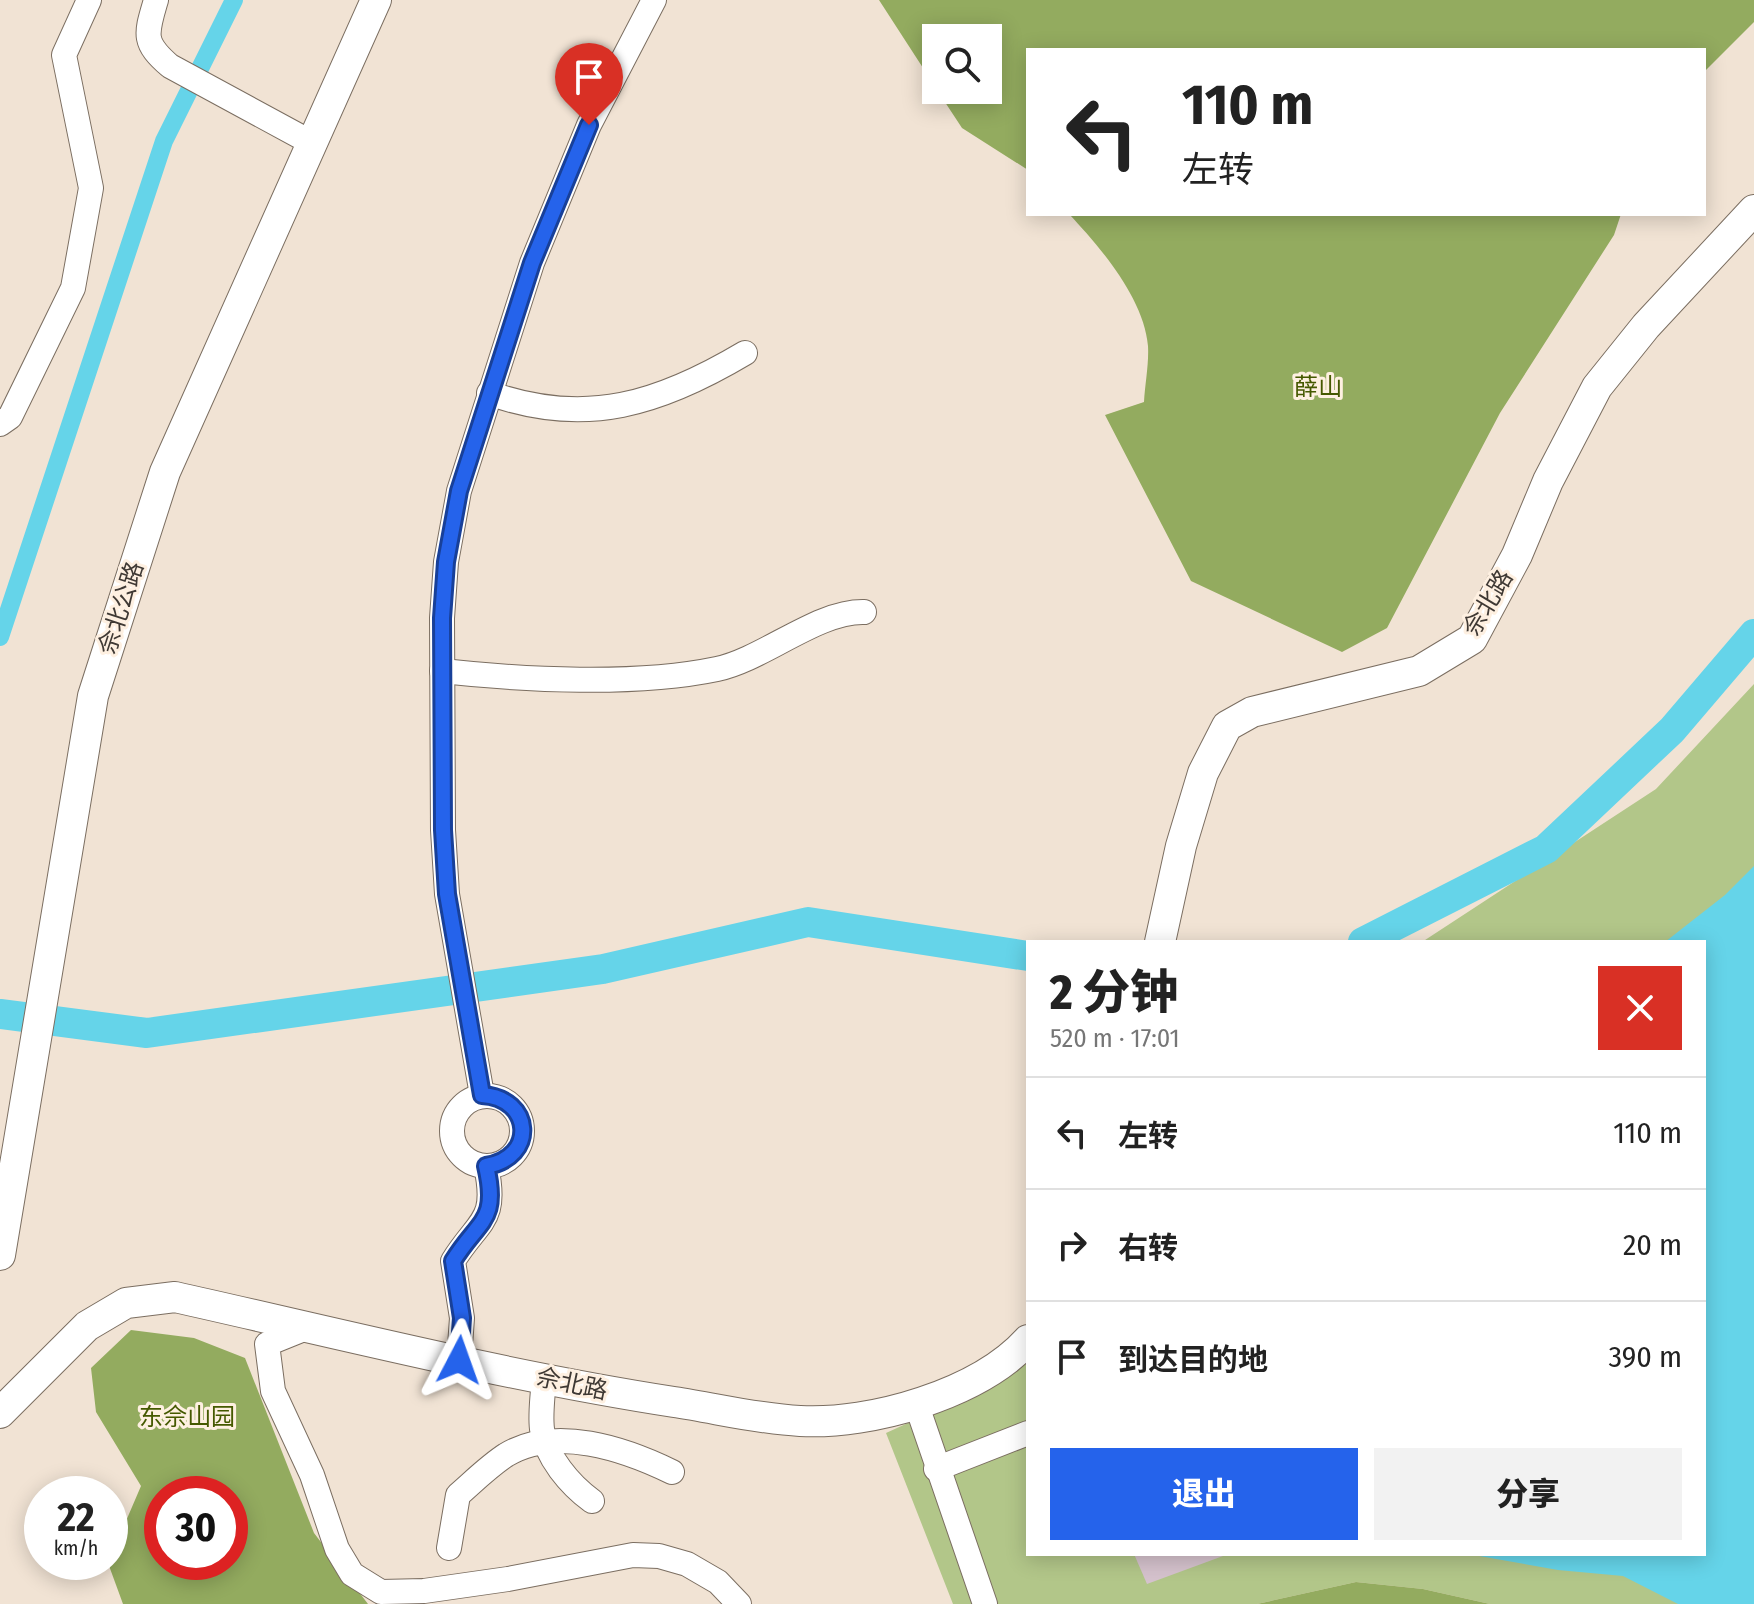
<!DOCTYPE html>
<html lang="zh">
<meta charset="utf-8">
<style>
body{margin:0;font-family:"Fira Sans Condensed","Noto Sans SC",sans-serif;background:#f2f2f2;color:#222;height:100vh;display:flex;flex-direction:column;font-size:30px;white-space:nowrap}
*{box-sizing:border-box;margin:0}
p{font-size:26px;color:#767676}
.icon{flex:none;width:44px;height:44px;fill:none;stroke:currentColor;stroke-width:2;stroke-linecap:round;stroke-linejoin:round}
.map{position:relative;flex:1;overflow:hidden}
.side{position:absolute;left:1026px;top:940px;width:680px;height:616px;display:flex;flex-direction:column;background:#fff;border-radius:0px;box-shadow:0 4px 20px #0003}
.side>*{flex:none}
.guide{position:absolute;left:1026px;top:48px;width:680px;height:168px;border-radius:0px;box-shadow:0 4px 20px #0003;background:#fff;color:#222;overflow:hidden}
.tools{position:absolute;left:922px;top:24px;display:grid;gap:16px}
.tools a{display:grid;place-items:center;width:80px;height:80px;border-radius:0px;background:#fff;box-shadow:0 4px 20px #0003;font-size:40px}
.speed{position:absolute;left:24px;top:1476px;display:flex;gap:16px;font-size:40px;font-weight:700;text-align:center}
.speed>*{display:grid;place-content:center;width:104px;height:104px;border-radius:50%;background:#fff;box-shadow:0 4px 20px #0003;line-height:1}
.speed small{font-size:20px;font-weight:400}
.speed .limit{border:12px solid #d22;background:#fff;color:#111}
.pin{position:absolute;display:grid;place-items:center;width:68px;height:68px;color:#fff;margin:-82px -34px;border-radius:50% 50% 50% 0;rotate:-45deg;box-shadow:0 0 8px #0007}
.pin .icon{rotate:45deg}
.me{position:absolute;width:88px;margin:-44px;rotate:4deg;stroke-linejoin:round;filter:drop-shadow(0 0 6px #0008)}
.turn{display:flex;align-items:center;gap:28px;height:168px;padding:0 24px;font-size:36px}
.turn .icon{width:104px;height:104px;stroke-width:2.5}
.turn b{display:block;font-size:56px;line-height:68px}
.round{display:grid;place-items:center;flex:none;width:84px;height:84px;border-radius:0px;background:#f2f2f2}
.summary{display:flex;align-items:center;justify-content:space-between;height:136px;padding:0 24px}
h1{font-size:48px;font-weight:800;line-height:60px}
.cta{display:flex;gap:16px;margin-top:auto;padding:16px 24px}
.cta a{flex:1;height:92px;border-radius:0px;background:#2563eb;color:#fff;font-size:32px;font-weight:800;line-height:92px;text-align:center}
.cta a+a{background:#f2f2f2;color:#222}
ul{padding:0;list-style:none}
li{display:flex;align-items:center;gap:24px;height:112px;padding:0 24px;border-top:2px solid #e0e0e0}
li div{flex:1}
li b{display:block;font-size:30px}
li em{font-style:normal}
.map>svg:first-child{display:block}
.green{fill:#b2c689}
.forest{fill:#93ab5f;fill-rule:evenodd}
.water{fill:#65d4e9}
.lines{fill:none;stroke-linecap:round;stroke-linejoin:round}
.canal{stroke:#65d4e9;stroke-width:18}
.river{stroke:#65d4e9;stroke-width:30}
.building{fill:#d5c2cd}
.minor-casing{stroke:#7b6e61;stroke-width:26}
.major-casing{stroke:#7b6e61;stroke-width:32}
.minor{stroke:#fff;stroke-width:24}
.major{stroke:#fff;stroke-width:30}
.route-casing{stroke:#184099;stroke-width:20}
.route{stroke:#2563eb;stroke-width:14}
.labels{text-anchor:middle;stroke-width:6;stroke-linejoin:round;paint-order:stroke}
.park-label{font-size:24px;fill:#455900;stroke:#fef0e1}
.street-label{font-size:24px;fill:#3f3934;stroke:#fef0e1}
</style>
<div class="map">
<svg width="1754" height="1604" viewBox="0 0 1754 1604">
<rect width="100%" height="100%" fill="#f1e3d4"/>
<polygon class="green" points="1754,684 1754,1604 1490,1604 1423,1589 1356,1582 1257,1604 953,1604 886,1433 998,1382 1028,1363 1028,1554 1704,1554 1704,942 1422,942 1656,789"/>
<g class="forest">
<polygon points="879,0 1754,0 1754,22 1704,72 1704,50 1028,50 1028,170 962,128 937,90 988,90 988,38 936,38 936,88"/>
<path d="M1069,214H1621L1614,235L1500,413L1387,628L1342,652L1191,581L1105,415L1144,402C1145,384 1149,364 1148,346C1144,298 1100,247 1069,214Z"/>
<path d="M131,1330L194,1338L245,1358L314,1533L368,1604H123L108,1563L141,1486L96,1412L91,1368ZM162,1494H230V1562H162Z"/>
<polygon points="1356,1582 1423,1589 1490,1604 1257,1604"/>
</g>
<polygon class="water" points="1754,866 1754,1604 1678,1604 1623,1576 1558,1570 1468,1554 1704,1554 1704,942 1665,942 1725,895"/>
<g class="lines">
<polyline class="canal" points="0,637 164,141 234,0"/>
<g class="river">
<polyline points="1363,942 1546,849 1672,730 1754,634"/>
<polyline points="0,1014 147,1033 603,969 808,922 1028,956"/>
</g>
</g>
<polygon class="building" points="1134,1554 1223,1554 1223,1556 1147,1584"/>
<g class="lines">
<g class="minor-casing">
<g id="minor">
<path d="M156,0C146,34 142,42 170,66L312,143"/>
<path d="M489,393C586,428 661,403 745,353"/>
<polyline points="0,424 10,417 73,288 91,188 64,55 89,0"/>
<path d="M442,671C524,680 636,686 717,669C764,659 817,611 864,612"/>
<polyline points="482,1095 447,894 443,830 442,618 446,562 459,491 532,263 589,125 654,0"/>
<circle cx="487" cy="1131" r="35"/>
<polyline points="309,1327 267,1344 273,1391 312,1475 337,1549 352,1574 381,1592 424,1591 508,1579 633,1555 659,1556 687,1564 718,1582 739,1604"/>
<path d="M459,1360L462,1318L453,1261C479,1219 498,1222 486,1166"/>
<path d="M544,1378C543,1394 540,1413 542,1429C546,1457 570,1485 592,1501"/>
<polyline points="916,1403 985,1604"/>
<polyline points="936,1469 1028,1433"/>
<path d="M449,1548L458,1495C473,1482 489,1466 506,1455C555,1425 625,1449 672,1472"/>
</g>
</g>
<g class="major-casing">
<g id="major">
<polyline points="1160,942 1181,846 1203,773 1227,726 1252,712 1419,671 1472,639 1517,555 1548,481 1597,387 1646,326 1754,210"/>
<polyline points="0,1255 93,696 165,472 376,0"/>
<path d="M0,1413L87,1326L126,1303L175,1297C340,1334 506,1376 674,1402C715,1408 758,1419 800,1421C871,1425 979,1394 1028,1340"/>
</g>
</g>
<use href="#minor" class="minor"/>
<use href="#major" class="major"/>
</g>
<g class="lines">
<g class="route-casing">
<path id="route" d="M459,1360L462,1318L453,1261C479,1219 499,1222 486,1166C537,1158 533,1098 482,1095L447,894L443,830L442,618L446,562L459,491L532,263L589,125"/>
</g>
<use href="#route" class="route"/>
</g>
<g class="labels">
<g class="park-label">
<text x="1318" y="395">薛山</text>
<text x="187" y="1425">东佘山园</text>
</g>
<g class="street-label">
<text transform="translate(1488 603) rotate(-59)" y="8">佘北路</text>
<text transform="translate(121 608) rotate(-72)" y="8">佘北公路</text>
<text transform="translate(572 1384) rotate(12)" y="8">佘北路</text>
</g>
</g>
</svg>
<div class="tools">
<a><svg class="icon" aria-label="search" viewBox="0 0 24 24"><circle cx="10" cy="10" r="6"/><path d="M15 15l6 6"/></svg></a>
</div>
<div class="speed"><div>22<small>km/h</small></div><div class="limit">30</div></div>
<div class="pin" style="left:589px;top:125px;background:#d93025"><svg class="icon" aria-label="arrive" viewBox="0 0 24 24"><path d="M6 21V4h12l-3 4 3 4H6"/></svg></div>
<svg class="me" style="left:459px;top:1360px" viewBox="-20 -20 40 40"><path d="M0-17L14 15 0 8-14 15z" fill="#2563eb" stroke="#fff" stroke-width="4"/></svg>
<div class="guide">
<div class="turn"><svg class="icon" aria-label="left" viewBox="0 0 24 24"><path d="M17 20v-9H6M10 6l-5 5 5 5"/></svg><div><b>110 m</b>左转</div></div>
</div>
<section class="side">
<div class="summary"><div><h1>2 分钟</h1><p>520 m · 17:01</p></div><a class="round" style="background:#d93025;color:#fff"><svg class="icon" aria-label="close" viewBox="0 0 24 24"><path d="M6 6l12 12M18 6L6 18"/></svg></a></div>
<ul>
<li><svg class="icon" aria-label="left" viewBox="0 0 24 24"><path d="M17 20v-9H6M10 6l-5 5 5 5"/></svg><div><b>左转</b></div><em>110 m</em></li>
<li><svg class="icon" aria-label="right" viewBox="0 0 24 24"><path d="M7 20v-9h11M14 6l5 5-5 5"/></svg><div><b>右转</b></div><em>20 m</em></li>
<li><svg class="icon" aria-label="arrive" viewBox="0 0 24 24"><path d="M6 21V4h12l-3 4 3 4H6"/></svg><div><b>到达目的地</b></div><em>390 m</em></li>
</ul>
<div class="cta"><a>退出</a><a>分享</a></div>
</section>
</div>
